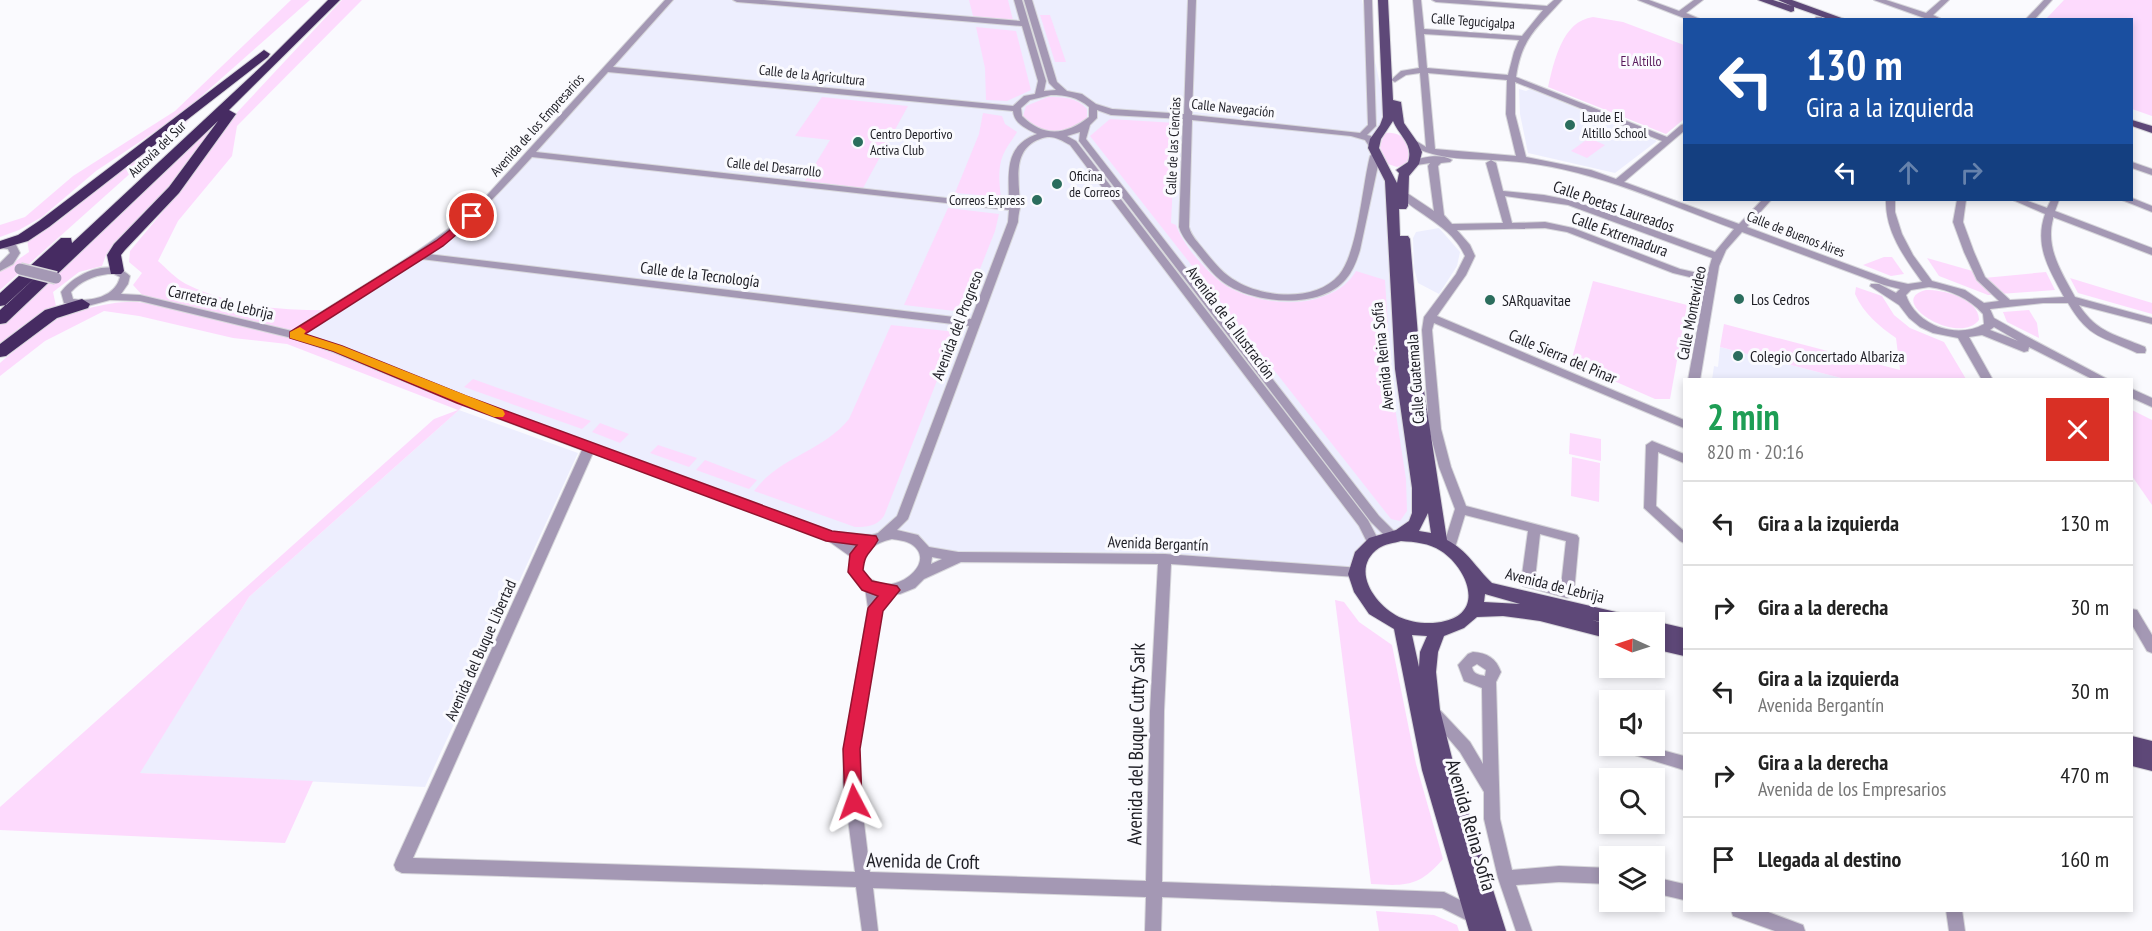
<!DOCTYPE html>
<html lang="es">
<meta charset="utf-8">
<style>
body{margin:0;font-family:"PT Sans Narrow",sans-serif;background:#f6f6f6;color:#222;height:100vh;display:flex;flex-direction:column;font-size:22px;white-space:nowrap}
*{box-sizing:border-box;margin:0}
p{font-size:20px;color:#767676}
.icon{flex:none;width:33px;height:33px;fill:none;stroke:currentColor;stroke-width:2;stroke-linecap:round;stroke-linejoin:round}
.map{position:relative;flex:1;overflow:hidden}
.sheet{position:absolute;left:1683px;top:378px;width:450px;height:534px;display:flex;flex-direction:column;background:#fff;border-radius:0px;box-shadow:0 3px 9px #0003}
.sheet>*{flex:none}
.banner{position:absolute;left:1683px;top:18px;width:450px;height:183px;border-radius:0px;box-shadow:0 3px 9px #0003;background:#1a4fa0;color:#fff;overflow:hidden}
.needle{width:39px;rotate:273deg}
.controls{position:absolute;left:1599px;top:612px;display:grid;gap:12px}
.controls a{display:grid;place-items:center;width:66px;height:66px;border-radius:0px;background:#fff;box-shadow:0 3px 9px #0003;font-size:30px}
.pin{position:absolute;display:grid;place-items:center;width:51px;height:51px;color:#fff;margin:-26px;border:3px solid #fff;border-radius:50%;box-shadow:0 2px 6px #0007}
.me{position:absolute;width:66px;margin:-33px;rotate:356deg;stroke-linejoin:round;filter:drop-shadow(0 0 4px #0008)}
.turn{display:flex;align-items:center;gap:21px;height:126px;padding:0 24px;font-size:27px}
.turn .icon{width:78px;height:78px;stroke-width:2.5}
.turn b{display:block;font-size:42px;line-height:51px}
.lanes{display:flex;align-items:center;height:57px;padding:0 24px;background:#0003;justify-content:center;gap:30px;direction:ltr}
.lanes .off{opacity:.35}
.round{display:grid;place-items:center;flex:none;width:63px;height:63px;border-radius:0px;background:#f6f6f6}
.head{display:flex;align-items:center;justify-content:space-between;height:102px;padding:0 24px}
h1{font-size:36px;font-weight:700;line-height:45px;color:#1e9e55}
ul{padding:0;list-style:none}
li{display:flex;align-items:center;gap:18px;height:84px;padding:0 24px;border-top:2px solid #e0e0e0}
li div{flex:1}
li b{display:block;font-size:22px}
li em{font-style:normal}
.map>svg:first-child{display:block}
.built{fill:#edeefe}
.green{fill:#fddafd}
.lines{fill:none;stroke-linecap:round;stroke-linejoin:round}
.minor-casing{stroke:#d7d7db;stroke-width:2}
.major-casing{stroke:#d7d7db;stroke-width:2}
.highway-casing{stroke:#d7d7db;stroke-width:2}
.minor{fill:#a498b4;fill-rule:evenodd}
.major{fill:#5e4878;fill-rule:evenodd}
.highway{fill:#462b62;fill-rule:evenodd}
.minor-bridge-casing{stroke:#d7d7db;stroke-width:14;stroke-linecap:butt}
.minor-bridge{stroke:#a498b4;stroke-width:11}
.route{fill:#e11d48;stroke:#92132f;stroke-width:1.5}
.slow{fill:#f59e0b}
.poi-dot{fill:#2b6d5d;stroke:#fafafe;stroke-width:2}
.labels{text-anchor:middle;stroke-width:6;stroke-linejoin:round;paint-order:stroke}
.far-street-label{font-size:14px;fill:#1e1e25;stroke:#fafafe}
.far-park-label{font-size:14px;fill:#591b5c;stroke:#fafafe}
.far-poi-label{font-size:14px;fill:#1e1e25;stroke:#fafafe;text-anchor:start}
.street-label{font-size:16px;fill:#1e1e25;stroke:#fafafe}
.poi-label{font-size:16px;fill:#1e1e25;stroke:#fafafe;text-anchor:start}
.near-street-label{font-size:20px;fill:#1e1e25;stroke:#fafafe}
</style>
<div class="map">
<svg width="2152" height="931" viewBox="0 0 2152 931">
<rect width="100%" height="100%" fill="#fafafe"/>
<g class="built">
<polygon points="669,0 1362,0 1387,117 1374,138 1388,174 1417,468 1414,524 1383,540 1355,574 1328,568 931,553 927,543 919,536 908,531 896,529 882,531 870,536 860,546 297,334 464,226"/>
<polygon points="1519,89 1526,91 1530,89 1657,141 1615,173 1528,153 1520,114"/>
<polygon points="1439,228 1460,252 1457,266 1439,294 1418,283 1414,268 1413,238 1416,232"/>
<polygon points="1720,347 1845,379 1712,380 1714,366 1718,367"/>
<polygon points="459,410 578,453 425,787 139,773 249,597"/>
</g>
<g class="green">
<polygon points="291,0 310,0 180,115 96,171 42,217 19,230 0,237 0,225 25,217 73,176 175,111"/>
<path d="M342,0H362L237,126L232,156L178,221L158,261C166,268 176,279 186,284C235,308 288,311 341,310L300,335L465,404L459,410L249,597L140,773L313,781L285,843L0,830V807L434,419L458,410L287,344L233,338L139,316L104,311L45,341L0,376V363C15,350 30,336 47,325C66,312 114,300 137,302C158,304 180,311 201,315L144,297L133,285L142,273L129,262L130,251L183,187L230,120Z"/>
<polygon points="969,0 1008,0 1013,20 973,16"/>
<polygon points="2064,0 2152,0 2152,116 2132,109 2132,20 2046,19"/>
<polygon points="1040,15 1050,15 1066,62 1055,62"/>
<path d="M1593,17L1623,22L1684,45V119L1666,134L1548,87C1554,62 1562,21 1593,17Z"/>
<polygon points="976,27 1016,31 1031,90 1007,101 986,100 985,68"/>
<polygon points="822,97 908,106 863,188 805,181 830,140 795,136"/>
<path d="M1048,97C1063,97 1076,97 1087,109V119C1072,134 1034,137 1023,116L1026,106Z"/>
<path d="M983,113L1002,116L1005,124L1017,132C1014,138 1009,143 1006,149C997,164 999,181 1001,197L955,193L979,134Z"/>
<polygon points="191,119 0,290 0,272 29,252 27,239 60,220 122,168"/>
<path d="M1110,119L1176,123L1171,223L1176,225C1182,244 1208,274 1225,285C1261,308 1332,312 1356,271L1385,280L1392,388L1406,479L1407,511L1400,521L1391,519L1090,136Z"/>
<polygon points="218,122 165,195 106,255 102,266 79,272 53,292 56,306 19,328 0,346 0,325"/>
<path d="M1386,133C1404,131 1416,148 1406,164L1397,167L1385,163L1380,147L1383,136Z"/>
<polygon points="1589,138 1605,145 1587,158 1571,151"/>
<polygon points="948,208 999,214 995,231 963,312 904,305"/>
<polygon points="1884,257 1892,257 1904,274 1891,276 1863,265"/>
<polygon points="1927,258 1976,272 1996,295 1988,295 1939,276"/>
<polygon points="2046,272 2055,290 2000,294 1984,278"/>
<polygon points="2070,278 2152,303 2152,314 2078,293"/>
<polygon points="1593,281 1687,305 1670,399 1655,399 1571,362"/>
<path d="M1856,287L1882,296L1894,315L1910,328L1944,342L1966,379H1845L1720,347L1724,324L1900,370L1896,338C1879,326 1864,314 1855,294Z"/>
<path d="M1926,290C1944,290 1978,297 1979,320C1958,347 1884,300 1926,290Z"/>
<polygon points="2029,310 2037,323 2039,338 2007,322 2003,312"/>
<path d="M891,325L956,332L884,516C877,526 867,527 855,527L754,491C779,457 822,452 849,419Z"/>
<polygon points="473,379 591,421 582,429 464,387"/>
<polygon points="2132,410 2152,420 2152,505 2132,476"/>
<polygon points="600,423 629,434 620,443 592,432"/>
<polygon points="1570,433 1601,439 1601,461 1569,454"/>
<polygon points="658,445 697,458 689,467 650,453"/>
<polygon points="1572,457 1600,463 1599,502 1571,496"/>
<polygon points="705,460 757,480 749,489 696,470"/>
<path d="M1335,600L1344,602L1359,622L1392,645L1416,764L1443,859C1419,887 1406,886 1371,884Z"/>
<polygon points="1376,911 1434,915 1457,925 1459,931 1379,931"/>
</g>
<g class="lines">
<g class="minor-casing">
<g id="minor">
<path d="M665,0H673L613,67L1013,106L1024,96L1035,94L1038,81L1022,26L737,2L733,0H764L1020,21L1014,0H1022L1046,81L1044,91L1056,90L1049,83L1024,0H1032L1057,82L1067,91L1082,94L1096,104L1112,109L1184,114L1188,0H1196L1192,115L1360,133L1368,125L1364,0H1372L1376,126L1367,135L1371,136L1378,147L1377,149H1371L1365,140L1351,136L1192,120L1189,227C1191,236 1198,242 1204,250C1213,261 1223,274 1236,281C1264,298 1316,302 1339,275C1358,252 1362,187 1370,156L1372,154H1378L1380,156L1360,250C1357,260 1353,271 1346,279C1321,309 1260,304 1229,286C1216,279 1206,265 1197,254C1190,245 1182,238 1179,227L1183,119L1111,115L1097,110V118L1090,125L1086,139L1379,516L1396,533L1398,536L1396,539H1388L1371,522L1079,141L1080,132L1067,136L1076,141L1368,520L1380,543L1379,546H1369L1359,526L1070,145C1059,139 1052,134 1040,139C1010,150 1020,184 1020,208C1019,212 1018,218 1018,222L908,519L897,530L918,535L929,547L958,552L1165,554L1361,568L1363,572L1361,576L1356,577L1171,564L1164,711L1162,882L1444,892L1480,910L1482,916L1480,922L1474,924L1442,908L1162,897L1161,931H1145L1146,897L873,888L878,931H862L856,887L402,873L396,870L394,865L396,860L582,450L457,403L333,352L292,338L140,301L110,300L84,307L64,303L61,292C75,273 111,257 130,276L128,284L121,294L140,295L292,331C355,289 422,254 479,204ZM608,72L1013,111C1014,124 1027,129 1037,134C1003,146 1009,175 1009,205L536,152ZM1051,95C1066,95 1077,97 1089,107V117C1066,135 1044,138 1022,116L1021,108L1030,100ZM532,157L1009,210L1008,222L971,319L428,254C469,226 499,193 532,157ZM421,259L969,326L897,516L878,533L872,535L832,532L465,397L341,346L303,334ZM108,274H114L120,277C115,297 91,302 73,299L71,292C81,281 93,276 108,274ZM593,453L827,540L851,557C847,571 853,581 865,588L868,608L844,749L843,782L855,872L413,858ZM892,539C898,540 906,541 911,544C936,560 904,588 883,584C877,583 871,579 865,576C857,555 873,543 892,539ZM932,557L942,559L931,564ZM961,562L1158,564L1150,711L1146,881L870,872L859,782L858,749L882,608L879,595L900,594L915,588L924,579Z"/>
<path d="M1413,0H1421L1424,29L1522,36L1543,10L1436,2L1432,0H1468L1547,6L1554,0H1562C1537,28 1522,37 1516,77L1667,137L1681,125L1684,124V131L1624,182L1739,224L1762,200H1771L1747,227L1890,280L1908,284L1922,282C1904,257 1885,231 1886,200H1895V212L1902,234L1913,255L1932,281L1965,290L1984,303L1999,301L1977,280L1964,252L1953,222L1957,200H1966L1963,222L1974,252L1985,277L2010,300L2064,297C2049,269 2034,246 2045,214L2013,200H2025L2047,208L2051,200H2059L2055,211L2152,248V255L2053,217V219C2045,248 2062,273 2075,297L2152,318V324L2079,305C2097,333 2117,335 2145,347L2146,350L2145,353H2137C2102,336 2089,339 2068,303H2043L1990,309L1994,318L2026,336L2109,380H2094L2029,347L2028,351L2024,352L1982,335L1969,337L1993,380H1982L1958,338L1933,333L1920,327L1909,318L1899,305L1870,286L1871,284H1879L1896,293L1900,289L1884,285L1742,232L1726,250L1719,266L1700,380H1688L1706,281L1673,273L1567,232L1545,228L1457,230L1470,245L1475,256L1466,275L1437,316L1684,420V428L1434,323L1432,330L1441,429L1451,467L1466,506L1577,535L1579,538L1574,593L1572,597L1567,598L1523,586L1521,582L1528,531L1465,515L1454,551H1444L1443,547L1455,509L1439,467L1429,429L1422,330L1424,317L1456,274L1465,256C1451,225 1419,216 1396,193L1398,191H1404L1434,211L1428,166L1430,163L1410,166V162C1422,157 1440,153 1452,160L1450,162L1441,163L1438,166L1444,215L1452,224L1503,223L1486,163L1491,160L1496,163L1503,191L1544,195L1574,201L1715,252L1734,229C1661,202 1586,166 1507,161C1476,158 1436,162 1410,144V140L1413,139L1426,147L1420,73L1406,75L1395,82L1391,80L1401,71L1419,68ZM1424,34L1519,40L1514,52L1508,75L1427,68ZM1428,73L1507,80L1506,114L1516,156L1435,149ZM1515,82L1662,141L1616,179L1591,170L1526,157L1515,114ZM1505,196L1568,205L1712,258L1707,275L1680,269L1573,228L1545,222L1512,223ZM1929,287C1950,290 1969,298 1983,314L1984,324C1956,340 1916,325 1906,295L1911,290ZM1994,327L2018,341L1990,330ZM1540,534L1566,541L1561,586L1535,579Z"/>
<polygon points="1638,0 1649,0 1679,11 1694,0 1703,0 1686,13 1702,20 1689,20"/>
<polygon points="1874,0 1886,0 1926,13 1941,0 1949,0 1933,15 1943,20 1930,20"/>
<polygon points="2044,0 2052,0 2034,20 2025,20"/>
<polygon points="1816,17 1822,17 1823,19 1814,20"/>
<polygon points="2132,162 2152,169 2152,175 2132,168"/>
<polygon points="2132,198 2152,206 2152,212 2122,200"/>
<polygon points="0,242 16,245 20,253 13,264 0,271 0,263 10,253 8,249 0,248"/>
<polygon points="2132,389 2152,398 2152,407 2132,398"/>
<polygon points="1652,441 1684,454 1684,463 1658,452 1656,506 1684,531 1684,543 1680,541 1644,508 1646,445"/>
<polygon points="2132,609 2137,610 2152,635 2152,653 2147,651 2132,625"/>
<path d="M1473,652C1487,653 1496,658 1501,672L1496,682L1500,819L1512,870L1559,866L1610,868V884L1559,882L1516,885L1532,931H1516L1498,878L1484,819V792L1460,752L1427,713L1429,709L1434,707L1439,709L1470,742L1483,764L1482,688L1464,681L1458,665L1468,654ZM1477,664L1486,670L1485,676C1479,675 1473,674 1472,667Z"/>
<polygon points="1627,746 1647,746 1684,756 1684,770 1628,753"/>
<polygon points="1654,877 1684,884 1684,900 1654,893"/>
<polygon points="1731,910 1763,910 1803,925 1805,931 1775,931 1733,916"/>
<polygon points="1946,910 1962,910 1965,931 1949,931"/>
</g>
</g>
<g class="major-casing">
<g id="major">
<path d="M1378,0H1388L1393,100L1401,102L1404,123L1418,143L1422,152L1419,164L1409,176L1408,206L1406,209H1399L1400,236H1408L1410,239L1421,371L1447,540C1467,550 1477,569 1492,583L1629,615L1635,617L1637,622H1610V624L1592,620L1610,625V639L1540,621L1503,616L1477,617L1464,628L1444,636L1438,652L1436,672L1440,710L1454,766L1506,931H1469L1422,770L1394,629L1369,614L1354,592L1348,574L1355,552L1369,538L1396,530L1409,521L1412,513V488L1395,369L1385,181L1368,148L1370,139L1380,125L1383,117ZM1393,121C1399,136 1414,144 1408,162L1396,170L1399,173L1397,183L1379,148L1381,139ZM1428,513L1431,533L1419,531ZM1401,541C1415,542 1429,543 1441,551C1466,567 1486,611 1445,621C1431,625 1412,623 1399,617C1375,605 1349,569 1379,548C1385,544 1394,543 1401,541ZM1485,594L1520,604L1484,602ZM1412,635L1427,636L1420,652L1419,667Z"/>
<polygon points="1758,0 1773,0 1792,6 1778,0 1792,0 1847,20 1831,20 1794,7 1794,11 1791,12"/>
<polygon points="2132,120 2152,126 2152,133 2132,126"/>
<polygon points="1654,621 1684,628 1684,656 1654,649 1654,622 1650,622"/>
<polygon points="2132,736 2152,741 2152,771 2132,766"/>
</g>
</g>
<g class="highway-casing">
<g id="highway">
<polygon points="328,0 340,0 229,110 236,114 179,193 125,250 121,255 124,271 121,274 111,274 107,255 114,244 169,187 218,121 6,323 0,324 0,310 39,274 6,305 0,306 0,293 61,238 71,238 72,243 265,63"/>
<polygon points="264,50 270,54 268,57 49,227 28,241 0,249 0,241 18,235 39,221"/>
<polygon points="82,299 90,304 88,308 57,318 6,356 0,357 0,344 45,310"/>
</g>
</g>
<use href="#minor" class="minor"/>
<use href="#major" class="major"/>
<use href="#highway" class="highway"/>
<g class="minor-bridge-casing">
<polyline id="minor-bridge" points="20,269 56,278"/>
</g>
<use href="#minor-bridge" class="minor-bridge"/>
</g>
<path class="route" d="M472,213L476,214V218L443,246L305,334L342,346L466,396L832,531L876,536L878,540C870,555 865,551 863,570L872,581L897,586L900,590L883,611L860,749L862,802L860,808L854,810L847,808L845,802L843,749L868,608L878,596L862,590L848,572L850,554L857,545L826,541L457,403L333,351L290,338V332L436,241Z"/>
<polygon class="slow" points="300,327 306,331 304,334 342,346 503,410 505,414 503,417 494,417 333,351 290,338 290,332"/>
<g class="poi-dot">
<circle cx="1570" cy="125" r="6"/>
<circle cx="858" cy="142" r="6"/>
<circle cx="1057" cy="184" r="6"/>
<circle cx="1037" cy="200" r="6"/>
<circle cx="1739" cy="299" r="6"/>
<circle cx="1490" cy="300" r="6"/>
<circle cx="1738" cy="356" r="6"/>
</g>
<g class="labels">
<g class="far-street-label">
<text transform="translate(1473 21) rotate(4)" y="5">Calle Tegucigalpa</text>
<text transform="translate(812 75) rotate(6)" y="5">Calle de la Agricultura</text>
<text transform="translate(1233 108) rotate(6)" y="5">Calle Navegación</text>
<text transform="translate(537 125) rotate(-48)" y="5">Avenida de los Empresarios</text>
<text transform="translate(1173 146) rotate(-87)" y="5">Calle de las Ciencias</text>
<text transform="translate(157 149) rotate(-44)" y="5">Autovía del Sur</text>
<text transform="translate(774 167) rotate(6)" y="5">Calle del Desarrollo</text>
<text transform="translate(1796 234) rotate(21)" y="5">Calle de Buenos Aires</text>
</g>
<g class="far-park-label">
<text x="1641" y="66">El Altillo</text>
</g>
<g class="far-poi-label">
<text x="1582" y="122">Laude El<tspan x="1582" dy="16">Altillo School</tspan></text>
<text x="870" y="139">Centro Deportivo<tspan x="870" dy="16">Activa Club</tspan></text>
<text x="1069" y="181">Oficina<tspan x="1069" dy="16">de Correos</tspan></text>
<text x="1025" y="205" text-anchor="end">Correos Express</text>
</g>
<g class="street-label">
<text transform="translate(1614 206) rotate(19)" y="6">Calle Poetas Laureados</text>
<text transform="translate(1620 234) rotate(20)" y="6">Calle Extremadura</text>
<text transform="translate(700 274) rotate(7)" y="6">Calle de la Tecnología</text>
<text transform="translate(221 302) rotate(13)" y="6">Carretera de Lebrija</text>
<text transform="translate(1691 313) rotate(-79)" y="6">Calle Montevideo</text>
<text transform="translate(1231 322) rotate(53)" y="6">Avenida de la Ilustración</text>
<text transform="translate(957 325) rotate(-69)" y="6">Avenida del Progreso</text>
<text transform="translate(1382 356) rotate(-96)" y="6">Avenida Reina Sofía</text>
<text transform="translate(1563 356) rotate(23)" y="6">Calle Sierra del Pinar</text>
<text transform="translate(1415 379) rotate(-94)" y="6">Calle Guatemala</text>
<text transform="translate(1158 543) rotate(2)" y="6">Avenida Bergantín</text>
<text transform="translate(1555 585) rotate(14)" y="6">Avenida de Lebrija</text>
<text transform="translate(480 650) rotate(-66)" y="6">Avenida del Buque Libertad</text>
</g>
<g class="poi-label">
<text x="1751" y="305">Los Cedros</text>
<text x="1502" y="306">SARquavitae</text>
<text x="1750" y="362">Colegio Concertado Albariza</text>
</g>
<g class="near-street-label">
<text transform="translate(1136 744) rotate(-89)" y="7">Avenida del Buque Cutty Sark</text>
<text transform="translate(1471 825) rotate(74)" y="7">Avenida Reina Sofía</text>
<text transform="translate(923 861) rotate(1)" y="7">Avenida de Croft</text>
</g>
</g>
</svg>
<div class="controls">
<a><svg class="needle" viewBox="-14 -14 28 28"><path d="M0-13l5 13h-10z" fill="#e53935"/><path d="M0 13l5-13h-10z" fill="#767676"/></svg></a>
<a><svg class="icon" aria-label="sound" viewBox="0 0 24 24"><path d="M4 9h4l5-4v14l-5-4H4zM17 9q2 3 0 6"/></svg></a>
<a><svg class="icon" aria-label="search" viewBox="0 0 24 24"><circle cx="10" cy="10" r="6"/><path d="M15 15l6 6"/></svg></a>
<a><svg class="icon" aria-label="layers" viewBox="0 0 24 24"><path d="M12 4l9 5-9 5-9-5zM3 14l9 5 9-5"/></svg></a>
</div>
<div class="pin" style="left:472px;top:216px;background:#d93025"><svg class="icon" aria-label="arrive" viewBox="0 0 24 24"><path d="M6 21V4h12l-3 4 3 4H6"/></svg></div>
<svg class="me" style="left:854px;top:802px" viewBox="-20 -20 40 40"><path d="M0-17L14 15 0 8-14 15z" fill="#e11d48" stroke="#fff" stroke-width="4"/></svg>
<div class="banner">
<div class="turn"><svg class="icon" aria-label="left" viewBox="0 0 24 24"><path d="M17 20v-9H6M10 6l-5 5 5 5"/></svg><div><b>130 m</b>Gira a la izquierda</div></div>
<div class="lanes"><svg class="icon" aria-label="left" viewBox="0 0 24 24"><path d="M17 20v-9H6M10 6l-5 5 5 5"/></svg><svg class="icon off" aria-label="ahead" viewBox="0 0 24 24"><path d="M12 20V5M6 11l6-6 6 6"/></svg><svg class="icon off" aria-label="right" viewBox="0 0 24 24"><path d="M7 20v-9h11M14 6l5 5-5 5"/></svg></div>
</div>
<section class="sheet">
<div class="head"><div><h1>2 min</h1><p>820 m · 20:16</p></div><a class="round" style="background:#d93025;color:#fff"><svg class="icon" aria-label="close" viewBox="0 0 24 24"><path d="M6 6l12 12M18 6L6 18"/></svg></a></div>
<ul>
<li><svg class="icon" aria-label="left" viewBox="0 0 24 24"><path d="M17 20v-9H6M10 6l-5 5 5 5"/></svg><div><b>Gira a la izquierda</b></div><em>130 m</em></li>
<li><svg class="icon" aria-label="right" viewBox="0 0 24 24"><path d="M7 20v-9h11M14 6l5 5-5 5"/></svg><div><b>Gira a la derecha</b></div><em>30 m</em></li>
<li><svg class="icon" aria-label="left" viewBox="0 0 24 24"><path d="M17 20v-9H6M10 6l-5 5 5 5"/></svg><div><b>Gira a la izquierda</b><p>Avenida Bergantín</p></div><em>30 m</em></li>
<li><svg class="icon" aria-label="right" viewBox="0 0 24 24"><path d="M7 20v-9h11M14 6l5 5-5 5"/></svg><div><b>Gira a la derecha</b><p>Avenida de los Empresarios</p></div><em>470 m</em></li>
<li><svg class="icon" aria-label="arrive" viewBox="0 0 24 24"><path d="M6 21V4h12l-3 4 3 4H6"/></svg><div><b>Llegada al destino</b></div><em>160 m</em></li>
</ul>
</section>
</div>
